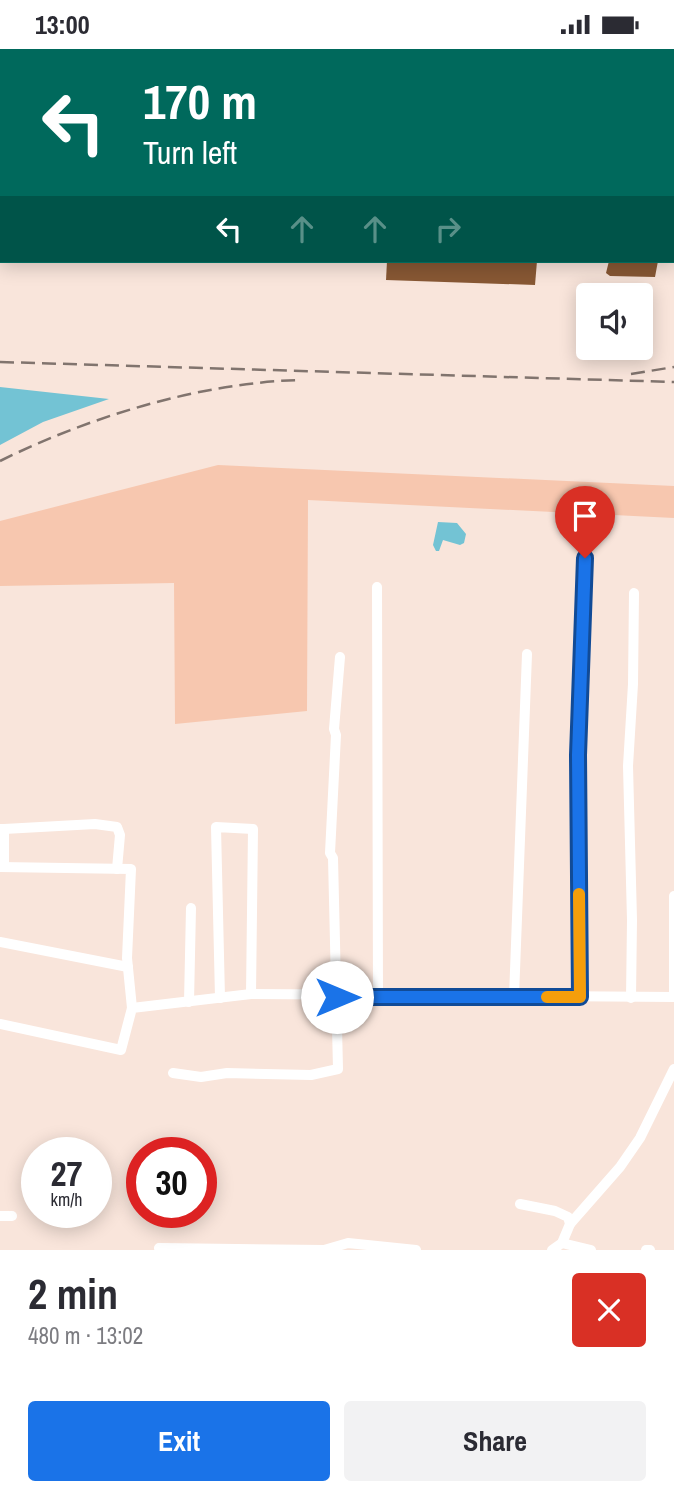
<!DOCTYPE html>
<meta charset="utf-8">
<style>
body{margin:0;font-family:"Archivo Narrow",sans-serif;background:#f2f2f3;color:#2b2b33;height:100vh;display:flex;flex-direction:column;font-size:26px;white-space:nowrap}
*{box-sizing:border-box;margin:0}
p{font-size:23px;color:#7c7c81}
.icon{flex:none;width:38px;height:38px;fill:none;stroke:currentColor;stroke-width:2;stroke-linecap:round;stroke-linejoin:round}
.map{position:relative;height:1201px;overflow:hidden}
.side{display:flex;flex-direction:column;background:#fff;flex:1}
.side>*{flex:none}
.hud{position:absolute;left:0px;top:0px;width:676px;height:214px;box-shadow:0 4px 18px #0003;background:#00695c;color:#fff;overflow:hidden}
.buttons{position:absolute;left:576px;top:234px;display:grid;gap:14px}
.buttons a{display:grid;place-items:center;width:77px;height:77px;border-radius:7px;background:#fff;box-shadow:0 4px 18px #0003;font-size:35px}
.speed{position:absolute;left:21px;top:1088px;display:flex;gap:14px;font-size:35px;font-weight:700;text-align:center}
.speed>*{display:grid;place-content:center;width:91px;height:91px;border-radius:50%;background:#fff;box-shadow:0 4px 18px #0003;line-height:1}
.speed small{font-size:18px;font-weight:400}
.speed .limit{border:10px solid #d22;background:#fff;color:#111}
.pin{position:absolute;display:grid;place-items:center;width:60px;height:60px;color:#fff;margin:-72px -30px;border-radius:50% 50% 50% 0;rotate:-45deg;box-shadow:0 0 7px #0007}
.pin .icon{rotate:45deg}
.me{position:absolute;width:77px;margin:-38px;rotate:90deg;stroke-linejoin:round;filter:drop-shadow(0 0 5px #0008)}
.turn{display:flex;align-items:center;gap:24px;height:147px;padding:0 28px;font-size:32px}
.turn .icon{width:91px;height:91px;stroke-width:2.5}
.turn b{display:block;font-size:49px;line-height:60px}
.lanes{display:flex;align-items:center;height:66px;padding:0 28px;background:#0003;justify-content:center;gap:35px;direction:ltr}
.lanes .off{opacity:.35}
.round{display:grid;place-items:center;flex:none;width:74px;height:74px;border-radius:7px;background:#f2f2f3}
.summary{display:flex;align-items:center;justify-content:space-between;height:119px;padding:0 28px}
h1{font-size:42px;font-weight:700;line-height:52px}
.cta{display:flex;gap:14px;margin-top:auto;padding:14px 28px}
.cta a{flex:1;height:80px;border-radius:7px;background:#1a73e8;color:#fff;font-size:28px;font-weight:700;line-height:80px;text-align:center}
.cta a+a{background:#f2f2f3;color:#2b2b33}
.status{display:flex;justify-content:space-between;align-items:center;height:49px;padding:0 35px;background:#fff;direction:ltr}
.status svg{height:19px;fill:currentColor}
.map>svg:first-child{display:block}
.green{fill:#f7c7af}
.water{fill:#73c3d4}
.building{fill:#885834}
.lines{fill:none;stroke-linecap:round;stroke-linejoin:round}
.service{stroke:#fff;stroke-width:5}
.minor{stroke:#fff;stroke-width:10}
.primary{stroke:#fff;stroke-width:18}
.rail{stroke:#81746e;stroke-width:2.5;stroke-dasharray:14 7;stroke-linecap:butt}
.route-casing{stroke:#114b97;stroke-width:18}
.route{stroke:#1a73e8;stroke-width:12}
.slow{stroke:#f59e0b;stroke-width:12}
</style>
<div class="status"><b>13:00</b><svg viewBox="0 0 49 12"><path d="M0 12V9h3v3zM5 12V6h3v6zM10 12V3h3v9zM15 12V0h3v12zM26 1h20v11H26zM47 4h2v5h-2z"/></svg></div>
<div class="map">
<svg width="674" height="1201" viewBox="0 0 674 1201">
<rect width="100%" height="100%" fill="#f9e5db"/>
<polygon class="green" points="218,416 674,437 674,469 308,451 307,662 175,675 174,534 0,537 0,472"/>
<g class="water">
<polygon points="0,338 109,350 43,373 0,396"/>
<polygon points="438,473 457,474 466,485 464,494 460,496 443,491 439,502 436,502 433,496"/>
</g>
<g class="building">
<polygon points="387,212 537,212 535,236 386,231"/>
<polygon points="609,212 658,212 655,228 610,227 606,224"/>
</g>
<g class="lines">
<g class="service">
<polyline points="126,0 126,2"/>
<polyline points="360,0 360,2"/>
<polyline points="107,2 107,0"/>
<polyline points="159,2 159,0"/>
<polyline points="416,2 417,0"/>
</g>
<g class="minor">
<polyline points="169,0 169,2"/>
<polyline points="466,2 466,0"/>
<polyline points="377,538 378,948"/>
<polyline points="0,780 4,780 4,818"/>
<polyline points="4,780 95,775 117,778 120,786 117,820"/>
<polyline points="0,818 131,820 127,909 132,959"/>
<polyline points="0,893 128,918"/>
<polyline points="514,948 527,605"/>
<polyline points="580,948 578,706 585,509"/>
<polyline points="674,948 674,847"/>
<polyline points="220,949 216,778 253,780 251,945"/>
<polyline points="631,949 632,871 628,717 633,635 634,544"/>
<polyline points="189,953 191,859"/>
<polyline points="0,975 121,1001 132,959 251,945 674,948"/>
<polyline points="173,1024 201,1028 227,1024 311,1026 338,1020 333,809 330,804 336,686 334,680 340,608"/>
<polyline points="520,1155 555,1162 568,1168 570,1175 562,1194 552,1201"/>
<polyline points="0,1167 12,1167"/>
<polyline points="570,1175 620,1118 640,1089 674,1020"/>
<polyline points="562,1194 591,1201"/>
<polyline points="159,1199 324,1201 348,1194 416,1201"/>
<polyline points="646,1201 650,1201"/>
</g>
<polyline class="primary" points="538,0 602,2"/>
<g class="rail">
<polyline points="0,313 674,333"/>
<polyline points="631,325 674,318"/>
<path d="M0,412C89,368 199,334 299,331"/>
</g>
</g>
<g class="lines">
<g class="route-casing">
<polyline id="route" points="337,948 580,948 578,706 585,509"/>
</g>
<use href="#route" class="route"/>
<polyline class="slow" points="547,948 580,948 579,845"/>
</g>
</svg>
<div class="buttons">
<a><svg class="icon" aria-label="sound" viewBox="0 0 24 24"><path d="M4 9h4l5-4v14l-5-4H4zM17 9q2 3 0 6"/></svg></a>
</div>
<div class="speed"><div>27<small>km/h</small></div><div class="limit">30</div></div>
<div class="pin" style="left:585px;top:509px;background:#d93025"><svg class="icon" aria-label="arrive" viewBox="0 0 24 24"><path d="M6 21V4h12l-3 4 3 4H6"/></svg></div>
<svg class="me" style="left:337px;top:948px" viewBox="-20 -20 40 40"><circle r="19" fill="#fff"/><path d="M0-13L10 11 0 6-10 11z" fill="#1a73e8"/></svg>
<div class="hud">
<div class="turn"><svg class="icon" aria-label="left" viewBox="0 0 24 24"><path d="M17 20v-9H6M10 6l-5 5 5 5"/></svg><div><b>170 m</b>Turn left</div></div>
<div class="lanes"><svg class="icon" aria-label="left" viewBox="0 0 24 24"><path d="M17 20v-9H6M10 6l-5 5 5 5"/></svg><svg class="icon off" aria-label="ahead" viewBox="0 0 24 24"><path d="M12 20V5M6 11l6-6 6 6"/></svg><svg class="icon off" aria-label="ahead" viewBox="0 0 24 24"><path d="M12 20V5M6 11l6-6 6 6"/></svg><svg class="icon off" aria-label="right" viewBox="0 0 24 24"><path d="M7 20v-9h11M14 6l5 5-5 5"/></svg></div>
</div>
</div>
<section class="side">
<div class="summary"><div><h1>2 min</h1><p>480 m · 13:02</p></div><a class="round" style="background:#d93025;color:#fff"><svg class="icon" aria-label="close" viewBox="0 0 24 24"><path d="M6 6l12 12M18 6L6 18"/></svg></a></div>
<div class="cta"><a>Exit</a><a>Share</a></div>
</section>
